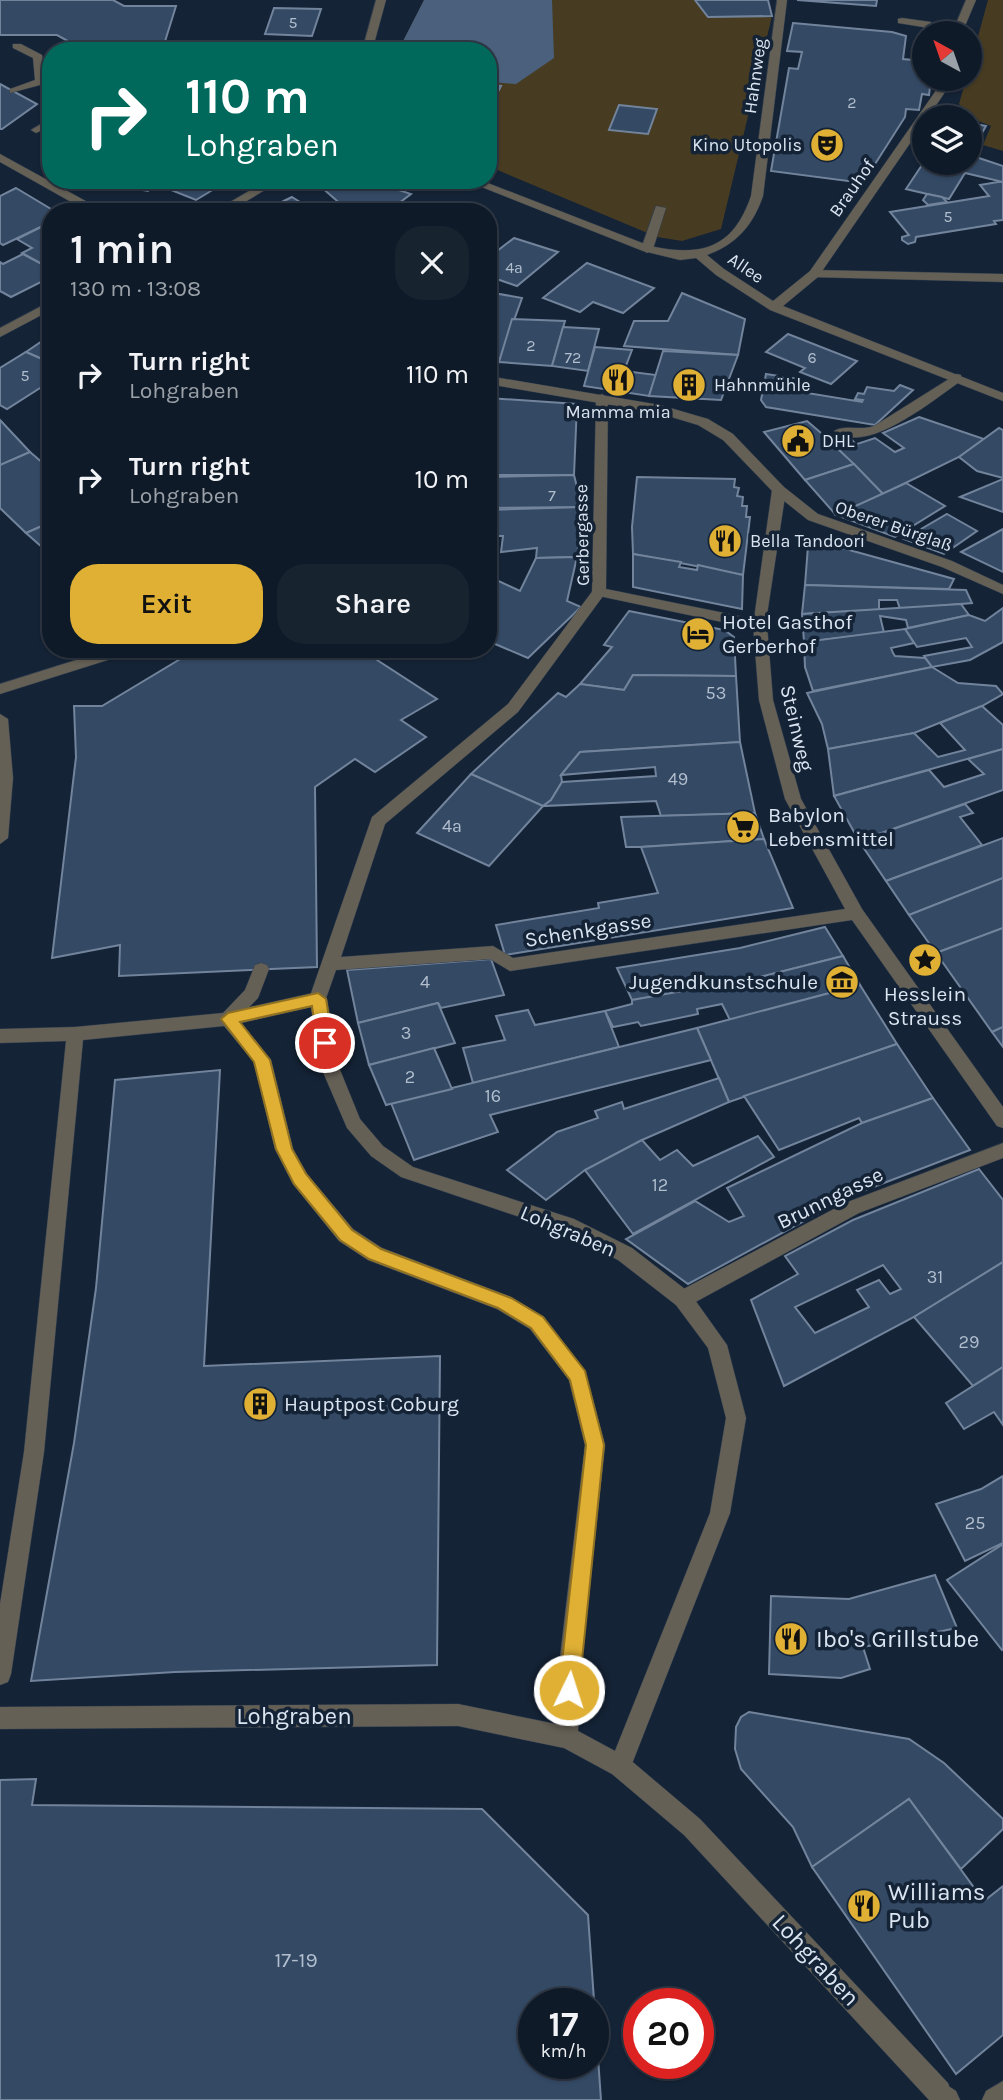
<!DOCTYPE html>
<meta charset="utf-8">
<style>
body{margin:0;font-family:Karla,sans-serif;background:#182330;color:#f1f3f6;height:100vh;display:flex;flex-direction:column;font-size:26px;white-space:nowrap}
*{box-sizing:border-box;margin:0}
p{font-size:23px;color:#9ba1a8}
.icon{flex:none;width:38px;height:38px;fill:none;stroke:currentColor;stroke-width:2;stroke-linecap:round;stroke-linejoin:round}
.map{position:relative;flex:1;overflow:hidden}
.panel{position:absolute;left:42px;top:203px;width:455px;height:455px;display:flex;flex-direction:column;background:#0f1a28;border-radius:28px;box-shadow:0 2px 5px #0004,0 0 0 2px #2f3845}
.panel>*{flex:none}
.guide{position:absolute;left:42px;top:42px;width:455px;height:147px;border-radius:28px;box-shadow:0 2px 5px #0004,0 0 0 2px #2f3845;background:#00695c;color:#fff;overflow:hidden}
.needle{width:46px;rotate:320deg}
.tools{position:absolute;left:912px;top:21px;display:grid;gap:14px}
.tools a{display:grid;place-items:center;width:70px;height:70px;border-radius:50%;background:#0f1a28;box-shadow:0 2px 5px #0004,0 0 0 2px #2f3845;font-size:35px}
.speed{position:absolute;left:518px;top:1988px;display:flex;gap:14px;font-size:35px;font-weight:700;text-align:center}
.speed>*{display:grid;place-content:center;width:91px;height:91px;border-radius:50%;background:#0f1a28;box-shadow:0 2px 5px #0004,0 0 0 2px #2f3845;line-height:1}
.speed small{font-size:18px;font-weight:400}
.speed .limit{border:10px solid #d22;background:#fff;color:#111}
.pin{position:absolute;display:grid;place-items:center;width:60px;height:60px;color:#fff;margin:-30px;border:4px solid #fff;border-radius:50%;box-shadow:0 2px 7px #0007}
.me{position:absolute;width:77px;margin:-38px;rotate:4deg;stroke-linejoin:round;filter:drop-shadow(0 0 5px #0008)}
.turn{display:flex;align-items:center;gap:24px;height:147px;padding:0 28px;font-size:32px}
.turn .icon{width:91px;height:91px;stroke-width:2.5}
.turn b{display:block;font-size:49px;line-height:60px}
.round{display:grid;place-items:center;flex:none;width:74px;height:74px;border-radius:28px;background:#182330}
.summary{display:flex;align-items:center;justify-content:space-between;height:119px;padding:0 28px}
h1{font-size:42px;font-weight:600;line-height:52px}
.button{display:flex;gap:14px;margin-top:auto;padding:14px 28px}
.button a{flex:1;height:80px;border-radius:28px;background:#dfb034;color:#111;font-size:28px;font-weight:600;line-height:80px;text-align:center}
.button a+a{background:#182330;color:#f1f3f6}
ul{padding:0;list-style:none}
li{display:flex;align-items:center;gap:21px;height:105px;padding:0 28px}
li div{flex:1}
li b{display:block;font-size:26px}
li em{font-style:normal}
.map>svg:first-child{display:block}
.green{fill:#473c22}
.water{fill:#4a607c}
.building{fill:#344964;stroke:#72849c;stroke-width:2;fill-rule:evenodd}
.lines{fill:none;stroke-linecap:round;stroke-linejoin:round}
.service-casing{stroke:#303e50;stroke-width:1}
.pedestrian-casing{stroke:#303e50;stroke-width:1}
.minor-casing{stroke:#303e50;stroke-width:1}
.tertiary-casing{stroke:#303e50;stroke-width:1}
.service{fill:#656055;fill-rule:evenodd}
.pedestrian{fill:#656055;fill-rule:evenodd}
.minor{fill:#656055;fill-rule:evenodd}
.tertiary{fill:#656055;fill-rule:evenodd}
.route{fill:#dfb034;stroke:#917222;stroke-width:2}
.labels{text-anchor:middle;stroke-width:7;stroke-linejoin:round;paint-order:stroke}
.far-number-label{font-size:16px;fill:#b1bece}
.far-street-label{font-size:18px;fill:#dbe5f2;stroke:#142336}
.far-poi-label{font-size:18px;fill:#dbe5f2;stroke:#142336;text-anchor:start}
.number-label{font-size:18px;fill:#b1bece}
.poi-label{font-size:21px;fill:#dbe5f2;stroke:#142336;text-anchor:start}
.street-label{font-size:21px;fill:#dbe5f2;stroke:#142336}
.near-number-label{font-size:21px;fill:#b1bece}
.near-poi-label{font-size:24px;fill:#dbe5f2;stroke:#142336;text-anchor:start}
.near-street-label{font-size:24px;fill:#dbe5f2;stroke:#142336}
</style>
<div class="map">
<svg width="1003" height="2100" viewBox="0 0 1003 2100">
<rect width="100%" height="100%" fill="#142336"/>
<g class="green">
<polygon points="424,0 695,0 708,17 772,16 721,229 682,241 657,237 488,166 488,112 501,87 488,85 488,51 398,51"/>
<polygon points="988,0 1003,0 1003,151 983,145 991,126 968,117 959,104 966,79 970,79 970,66"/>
</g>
<polygon class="water" points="424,0 552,0 554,58 516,84 488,82 488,51 398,51"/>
<g class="building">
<polygon points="0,0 113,0 124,6 176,6 162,51 86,51 57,35 0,35"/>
<polygon points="695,0 768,0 772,16 708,17"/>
<polygon points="797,0 877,0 876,6"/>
<polygon points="274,8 321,9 312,36 265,34"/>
<polygon points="793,23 892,32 906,36 903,59 924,61 924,79 931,79 929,95 922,94 919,110 906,109 905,117 863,183 771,171 789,68 798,69 802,52 787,51"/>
<polygon points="0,84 37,104 2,129 0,129"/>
<polygon points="488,85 501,86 488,112"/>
<polygon points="619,105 657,109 648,134 609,130"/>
<polygon points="970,123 986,126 979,138 970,136"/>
<polygon points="970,155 1003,166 1003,182 965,173 949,199 906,189 924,162 970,163"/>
<polygon points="110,180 158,180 148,191 107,184"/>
<polygon points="170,180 229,180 196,200 161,186"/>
<polygon points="328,180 369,180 411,194 387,212 357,212 344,207 320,186"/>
<polygon points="998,182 1003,182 1003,220 994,221 996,224 916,237 915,242 908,244 902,240 902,237 909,235 890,212 989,196 980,185"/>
<polygon points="16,188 56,212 51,212 51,222 3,245 0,243 0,196"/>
<polygon points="927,194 942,197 947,202 928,205 923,200"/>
<polygon points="292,197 316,212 265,210"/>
<polygon points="51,222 51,269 22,253 32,248 17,239"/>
<polygon points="514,238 558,252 517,286 488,276 488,258"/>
<polygon points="23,254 51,269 51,277 11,297 0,291 0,262 3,264"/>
<polygon points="587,263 654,288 623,313 593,302 580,312 543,298"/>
<polygon points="488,292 522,298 499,362 488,360"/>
<polygon points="682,293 745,319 738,355 624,346 634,321 668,321"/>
<polygon points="512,319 565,321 552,366 499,362"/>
<polygon points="563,327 599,329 588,371 552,366"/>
<polygon points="788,334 857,361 831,384 800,372 805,368 766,352"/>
<polygon points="51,335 51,363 26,352"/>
<polygon points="595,347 632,350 624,371 656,375 649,396 584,386"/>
<polygon points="663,351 738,355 721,400 649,396"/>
<polygon points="26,352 51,363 51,381 7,409 0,405 0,368"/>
<polygon points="766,374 799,379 795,391 862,402 863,400 855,399 858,393 864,394 867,387 894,391 900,385 913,390 875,425 766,407 761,400"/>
<polygon points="488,398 577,404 574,475 488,475"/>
<polygon points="919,417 984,439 959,457 883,494 839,450 875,438 895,452 904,448 883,433"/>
<polygon points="0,420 30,452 0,465"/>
<polygon points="807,421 828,439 848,435 857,446 839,450 854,464 805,480 764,432"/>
<polygon points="999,428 1003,430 1003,478 977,471 959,457"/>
<polygon points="30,452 51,470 51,522 26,533 0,508 0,465"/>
<polygon points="854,464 883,494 836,515 805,480"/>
<polygon points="574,475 582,507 488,508 488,477"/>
<polygon points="637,477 735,479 734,487 739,488 737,496 743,497 742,506 747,506 746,517 750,517 743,575 633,554 632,527"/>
<polygon points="1003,479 1003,512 960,497"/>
<polygon points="906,483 945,506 895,537 836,515"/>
<polygon points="582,507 577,557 536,558 537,548 501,552 503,536 488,536 488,510"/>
<polygon points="947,514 977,531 944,554 904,539"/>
<polygon points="51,522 51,555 26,533"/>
<polygon points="1003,529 1003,572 961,552"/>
<polygon points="824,543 954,579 949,589 805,585 808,546"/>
<polygon points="633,554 681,562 679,567 697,570 698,565 743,575 742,609 633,587"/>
<polygon points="577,557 567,601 581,607 528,658 488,641 488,576 520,591 536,558"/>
<polygon points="805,585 966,590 972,603 900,609 897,600 879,600 879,610 802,614"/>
<polygon points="961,604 969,615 908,628 906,620 880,616 884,633 804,642 802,614"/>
<polygon points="1003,608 1003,642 970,660 932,667 924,656 972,647 966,638 917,647 905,629 969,615 985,621"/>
<polygon points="629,611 724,630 734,637 736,676 633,675 624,690 580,684 612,647 604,645"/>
<polygon points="905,629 914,643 891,648 893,653 895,656 925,658 932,667 813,691 805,667 804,642"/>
<polygon points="197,649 360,649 437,699 401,720 426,737 375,772 355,759 315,787 317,967 119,976 120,945 52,958 76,757 74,706 102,706"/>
<polygon points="932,667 958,683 996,686 1003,694 982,706 914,733 828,749 822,724 807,693"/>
<polygon points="633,675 736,676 740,742 580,752 561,775 562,782 551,800 543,806 471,774 558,693 566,697 580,684 624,690"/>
<polygon points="982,706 1003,725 1003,749 834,796 828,749 914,733 938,757 965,750 940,723"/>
<polygon points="740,742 755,813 661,816 656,801 543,806 551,800 562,782 656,776 655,767 561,775 580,752"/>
<polygon points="1003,749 1003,790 859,841 834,796 929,770 944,787 984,774 968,759"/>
<polygon points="471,774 543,806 489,866 417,833"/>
<polygon points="965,804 973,813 960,817 982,845 886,881 859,841"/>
<polygon points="755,813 764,839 641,847 626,847 621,817"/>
<polygon points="1003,838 1003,878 909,915 886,881"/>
<polygon points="764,839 793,908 505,955 496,925 599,908 598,903 658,893 641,847"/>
<polygon points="1003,878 1003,928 936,953 909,915"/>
<polygon points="825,927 843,956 756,978 632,1000 617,968 740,948"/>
<polygon points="1003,928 1003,1027 992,1032 936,953"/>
<polygon points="843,956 860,985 730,1020 722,1004 697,1009 698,1014 641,1026 638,1022 613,1027 605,1011 632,1004 632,1000 756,978"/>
<polygon points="491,959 504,995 441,1008 438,1003 358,1023 347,970"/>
<polygon points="860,985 897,1044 729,1102 697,1028"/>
<polygon points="438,1003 455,1043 369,1065 358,1023"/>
<polygon points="528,1010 535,1025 605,1011 619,1047 473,1083 463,1048 505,1040 496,1016"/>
<polygon points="1003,1027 1003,1047 992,1032"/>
<polygon points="697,1028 711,1060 490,1115 498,1132 414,1160 391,1103"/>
<polygon points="897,1044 933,1098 862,1123 859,1118 779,1150 744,1096"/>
<polygon points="434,1048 452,1089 386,1105 369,1065"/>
<polygon points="220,1070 204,1366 440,1356 437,1665 175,1672 31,1681 74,1443 96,1288 115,1080"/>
<polygon points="719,1078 729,1102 642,1140 585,1170 546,1200 507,1170 557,1132 598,1118 595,1111 622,1102 624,1109"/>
<polygon points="933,1098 970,1150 850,1196 688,1284 626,1239 695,1201 729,1222 744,1216 727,1188 862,1123"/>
<polygon points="758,1136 774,1157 633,1234 585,1170 642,1140 660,1160 677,1150 693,1166"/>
<path d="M979,1169L1003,1200V1262L914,1317L784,1386L751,1300L798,1274L785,1256L853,1220ZM883,1265L901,1289L890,1294L879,1280L857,1290L869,1307L815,1333L795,1307Z"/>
<polygon points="1003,1262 1003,1367 973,1386 914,1317"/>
<polygon points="1003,1367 1003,1425 994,1412 964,1429 946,1403"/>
<polygon points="1003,1476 1003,1543 965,1561 936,1504 981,1489"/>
<polygon points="1003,1544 1003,1649 1002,1650 947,1580"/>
<polygon points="935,1575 957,1628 863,1647 870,1669 841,1678 769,1674 771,1596 849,1599"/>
<polygon points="749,1712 909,1739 944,1763 1003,1819 1003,1829 961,1869 909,1799 812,1867 793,1827 741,1769 735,1749 736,1727 741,1717"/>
<path d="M36,1779L32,1805L482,1809L588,1915L601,2100H0V1780ZM534,2004H593V2063H534Z"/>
<polygon points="909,1799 984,1901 1003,1886 1003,2035 956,2074 812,1867"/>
</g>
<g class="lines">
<g class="service-casing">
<g id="service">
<polygon points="902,18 931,22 935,33 925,33 923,27 898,23 898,19"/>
<polygon points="13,44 21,44 42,55 45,80 51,82 51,88 40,85 10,93 10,89 35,80 33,58 13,48"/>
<polygon points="51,118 51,126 36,133 31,130"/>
<polygon points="656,206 666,208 653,249 647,253 641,249"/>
<polygon points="814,270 1003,274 1003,282 810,277 808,274"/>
<path d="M957,374L961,375V381C934,399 866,457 834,431C844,424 861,431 874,426Z"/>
<polygon points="261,963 267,965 269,969 258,998 238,1019 271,1060 293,1149 307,1174 353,1229 382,1248 511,1297 544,1317 585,1371 605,1445 581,1666 578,1731 628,1758 700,1819 948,2083 951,2092 948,2100 929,2100 684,1835 612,1774 564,1748 458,1726 0,1729 0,1707 458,1704 556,1724 559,1666 585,1445 569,1380 530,1329 497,1309 368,1260 339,1241 293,1184 275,1149 254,1062 224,1026 83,1040 44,1452 11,1674 8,1682 0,1685 0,1604 24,1452 66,1041 0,1043 0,1029 75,1027 223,1013 245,990 255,965"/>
</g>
</g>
<g class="pedestrian-casing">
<g id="pedestrian">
<polygon points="599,588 606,592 518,712 385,824 341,957 493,946 513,958 845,909 785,799 759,700 753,625 760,620 767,625 773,700 801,799 862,909 1003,1107 1003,1128 997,1126 852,920 510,971 490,959 336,970 324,1004 312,1004 309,999 372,817 508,704 594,589"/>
<polygon points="1003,1143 1003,1158 859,1213 690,1305 683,1307 676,1305 673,1299 676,1293 845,1203"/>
<polygon points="939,2080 956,2091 960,2100 930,2100 927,2092 930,2083"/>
<polygon points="1003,2081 1003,2100 982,2100 986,2091"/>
</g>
</g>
<g class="minor-casing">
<g id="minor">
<path d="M777,0H787L763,196C753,225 737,244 707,255L724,269L773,301L810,271L944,79H954L928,117H924V123L818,277L783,306L1003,393V401L770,310L716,275L696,258L680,260L643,251L464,180H480L650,246C701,257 733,249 751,196Z"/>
<polygon points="966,0 976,0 962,33 952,33"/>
<polygon points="602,394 608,398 606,589 754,619 772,490 779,486 786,490 765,628 760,630 594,595 592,592 596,398"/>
<polygon points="111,649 135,649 133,652 0,694 0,684"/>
<polygon points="318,992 324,994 327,999 338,1065 360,1119 383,1146 413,1167 574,1219 632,1248 690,1293 727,1345 746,1418 730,1513 628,1774 620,1777 612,1774 609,1766 710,1513 726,1418 708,1348 676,1305 618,1260 561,1231 401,1177 371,1156 347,1128 320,1065 311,1007 228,1026 222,1024 219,1019 222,1014 228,1012"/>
</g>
</g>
<g class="tertiary-casing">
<g id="tertiary">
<polygon points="376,0 386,0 372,51 362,51"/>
<polygon points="0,154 102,210 104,212 89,212 0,162"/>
<polygon points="268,180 282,180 228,212 213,212"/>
<polygon points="51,301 51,310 0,337 0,328"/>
<polygon points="488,376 660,405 708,419 733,434 784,487 818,514 952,561 1003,585 1003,594 942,567 808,520 774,493 723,440 698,425 658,413 488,384"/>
<polygon points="0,714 8,719 13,778 8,838 0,844"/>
</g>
</g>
<use href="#service" class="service"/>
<use href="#pedestrian" class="pedestrian"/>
<use href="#minor" class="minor"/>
<use href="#tertiary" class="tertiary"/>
</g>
<polygon class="route" points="318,993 326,999 333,1043 331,1048 320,1048 317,1043 312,1006 240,1022 270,1060 292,1149 306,1174 352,1230 381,1249 511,1298 543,1317 585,1371 604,1445 579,1690 576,1697 569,1700 562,1697 559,1690 586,1445 570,1380 531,1328 498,1308 369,1259 340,1240 294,1184 276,1149 254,1062 221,1019 228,1013"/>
<defs>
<g id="theatre-disc" transform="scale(1.75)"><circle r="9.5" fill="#dfb034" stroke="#142336"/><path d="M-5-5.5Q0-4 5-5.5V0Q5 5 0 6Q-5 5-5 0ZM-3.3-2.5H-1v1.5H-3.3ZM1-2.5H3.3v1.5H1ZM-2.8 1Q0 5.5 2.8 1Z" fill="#111"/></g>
<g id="restaurant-disc" transform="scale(1.75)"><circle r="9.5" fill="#dfb034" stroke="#142336"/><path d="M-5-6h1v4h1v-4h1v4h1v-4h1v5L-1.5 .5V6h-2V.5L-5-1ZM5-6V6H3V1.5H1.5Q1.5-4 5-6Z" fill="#111"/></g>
<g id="building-disc" transform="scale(1.75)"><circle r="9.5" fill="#dfb034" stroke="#142336"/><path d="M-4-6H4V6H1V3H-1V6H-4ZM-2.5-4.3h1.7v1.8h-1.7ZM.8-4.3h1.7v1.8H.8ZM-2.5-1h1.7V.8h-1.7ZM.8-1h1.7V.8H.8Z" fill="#111"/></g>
<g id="civic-disc" transform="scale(1.75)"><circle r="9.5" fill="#dfb034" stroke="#142336"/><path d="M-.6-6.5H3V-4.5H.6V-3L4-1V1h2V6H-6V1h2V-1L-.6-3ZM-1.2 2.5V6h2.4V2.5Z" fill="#111"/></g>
<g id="hotel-disc" transform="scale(1.75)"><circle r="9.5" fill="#dfb034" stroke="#142336"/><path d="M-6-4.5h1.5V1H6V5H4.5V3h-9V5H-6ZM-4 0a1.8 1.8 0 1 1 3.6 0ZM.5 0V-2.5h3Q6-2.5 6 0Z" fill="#111"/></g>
<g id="supermarket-disc" transform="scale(1.75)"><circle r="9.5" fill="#dfb034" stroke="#142336"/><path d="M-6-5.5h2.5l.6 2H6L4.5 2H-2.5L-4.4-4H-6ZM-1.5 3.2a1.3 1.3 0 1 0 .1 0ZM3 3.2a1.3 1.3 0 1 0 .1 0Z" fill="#111"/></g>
<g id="sight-disc" transform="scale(1.75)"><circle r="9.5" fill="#dfb034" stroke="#142336"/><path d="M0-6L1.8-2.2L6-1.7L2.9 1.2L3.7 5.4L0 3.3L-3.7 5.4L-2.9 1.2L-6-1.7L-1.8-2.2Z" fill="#111"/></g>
<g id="museum-disc" transform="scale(1.75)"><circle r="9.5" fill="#dfb034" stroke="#142336"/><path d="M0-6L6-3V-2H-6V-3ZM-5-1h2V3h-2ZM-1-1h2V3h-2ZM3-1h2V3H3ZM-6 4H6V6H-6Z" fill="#111"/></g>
</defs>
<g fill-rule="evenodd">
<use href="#theatre-disc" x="827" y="145"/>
<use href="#restaurant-disc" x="618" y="380"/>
<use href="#building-disc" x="689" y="385"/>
<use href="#civic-disc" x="798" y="441"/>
<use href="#restaurant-disc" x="725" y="541"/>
<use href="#hotel-disc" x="698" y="634"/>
<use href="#supermarket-disc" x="743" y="827"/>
<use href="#sight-disc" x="925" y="960"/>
<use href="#museum-disc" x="842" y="982"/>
<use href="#building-disc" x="260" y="1404"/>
<use href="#restaurant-disc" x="791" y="1639"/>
<use href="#restaurant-disc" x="864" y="1906"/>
</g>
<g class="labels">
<g class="far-number-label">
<text x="293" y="28">5</text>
<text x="852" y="108">2</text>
<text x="948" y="222">5</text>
<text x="514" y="273">4a</text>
<text x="531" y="351">2</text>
<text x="573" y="363">72</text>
<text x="812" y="363">6</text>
<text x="25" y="381">5</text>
<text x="552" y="501">7</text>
</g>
<g class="far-street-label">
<text transform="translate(755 76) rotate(-82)" y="6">Hahnweg</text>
<text transform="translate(852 188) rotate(-55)" y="6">Brauhof</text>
<text transform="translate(746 268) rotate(34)" y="6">Allee</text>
<text transform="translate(894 526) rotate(19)" y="6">Oberer Bürglaß</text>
<text transform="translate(582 535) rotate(-91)" y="6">Gerbergasse</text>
</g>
<g class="far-poi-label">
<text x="802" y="151" text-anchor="end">Kino Utopolis</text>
<text x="714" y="391">Hahnmühle</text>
<text x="618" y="418" text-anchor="middle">Mamma mia</text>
<text x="822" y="447">DHL</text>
<text x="750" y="547">Bella Tandoori</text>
</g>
<g class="number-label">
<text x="716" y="699">53</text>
<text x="678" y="785">49</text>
<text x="452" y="832">4a</text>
<text x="425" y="988">4</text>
<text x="406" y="1039">3</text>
<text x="410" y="1083">2</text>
<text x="493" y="1102">16</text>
<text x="660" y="1191">12</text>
<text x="935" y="1283">31</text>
<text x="969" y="1348">29</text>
<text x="975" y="1529">25</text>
</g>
<g class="poi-label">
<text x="722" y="629">Hotel Gasthof<tspan x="722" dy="24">Gerberhof</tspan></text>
<text x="768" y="822">Babylon<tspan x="768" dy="24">Lebensmittel</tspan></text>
<text x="818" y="989" text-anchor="end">Jugendkunstschule</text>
<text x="925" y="1001" text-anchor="middle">Hesslein<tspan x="925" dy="24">Strauss</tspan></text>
<text x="284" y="1411">Hauptpost Coburg</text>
</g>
<g class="street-label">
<text transform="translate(797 728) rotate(77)" y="7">Steinweg</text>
<text transform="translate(588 930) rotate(-9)" y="7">Schenkgasse</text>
<text transform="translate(830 1198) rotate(-26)" y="7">Brunngasse</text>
<text transform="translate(568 1231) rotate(23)" y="7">Lohgraben</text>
</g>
<g class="near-number-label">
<text x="296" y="1967">17-19</text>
</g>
<g class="near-poi-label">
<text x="816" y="1647">Ibo's Grillstube</text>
<text x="888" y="1900">Williams<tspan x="888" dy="28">Pub</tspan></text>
</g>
<g class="near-street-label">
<text x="294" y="1724">Lohgraben</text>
<text transform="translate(816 1960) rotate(47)" y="8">Lohgraben</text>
</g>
</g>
</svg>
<div class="tools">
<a><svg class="needle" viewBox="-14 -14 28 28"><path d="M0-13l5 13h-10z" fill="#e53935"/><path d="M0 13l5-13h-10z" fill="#9ba1a8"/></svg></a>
<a><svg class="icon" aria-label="layers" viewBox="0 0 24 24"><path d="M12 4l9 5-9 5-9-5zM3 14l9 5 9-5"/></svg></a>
</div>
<div class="speed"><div>17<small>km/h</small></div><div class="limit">20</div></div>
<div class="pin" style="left:325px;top:1043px;background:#d93025"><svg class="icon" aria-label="arrive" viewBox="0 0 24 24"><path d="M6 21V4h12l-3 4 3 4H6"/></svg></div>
<svg class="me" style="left:569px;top:1690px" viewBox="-20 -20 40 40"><circle r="17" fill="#dfb034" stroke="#fff" stroke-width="3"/><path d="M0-11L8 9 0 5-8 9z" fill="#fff"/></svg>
<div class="guide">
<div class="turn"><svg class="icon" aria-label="right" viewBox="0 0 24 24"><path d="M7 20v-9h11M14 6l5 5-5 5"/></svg><div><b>110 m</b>Lohgraben</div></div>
</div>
<section class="panel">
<div class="summary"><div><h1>1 min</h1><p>130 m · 13:08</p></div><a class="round"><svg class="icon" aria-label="close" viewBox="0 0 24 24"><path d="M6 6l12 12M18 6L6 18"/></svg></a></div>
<ul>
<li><svg class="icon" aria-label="right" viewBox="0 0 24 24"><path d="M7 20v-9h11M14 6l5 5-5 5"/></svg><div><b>Turn right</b><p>Lohgraben</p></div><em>110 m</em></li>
<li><svg class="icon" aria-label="right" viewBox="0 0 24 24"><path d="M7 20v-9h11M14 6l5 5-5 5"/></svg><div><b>Turn right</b><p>Lohgraben</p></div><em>10 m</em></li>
</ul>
<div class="button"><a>Exit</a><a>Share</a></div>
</section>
</div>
